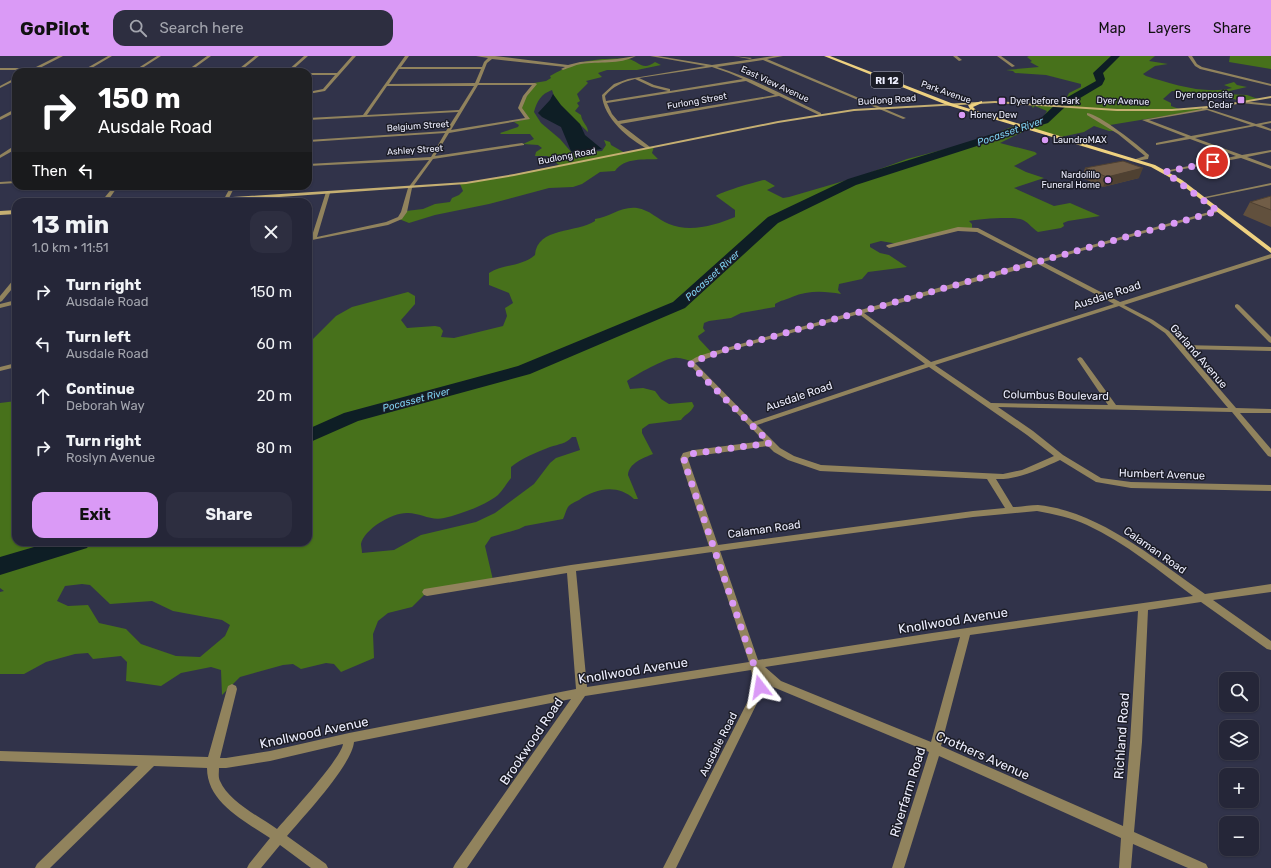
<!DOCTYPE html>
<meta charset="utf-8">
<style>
body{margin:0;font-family:Rubik,sans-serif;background:#2d2e40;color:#f1f3f6;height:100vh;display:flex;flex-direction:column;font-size:15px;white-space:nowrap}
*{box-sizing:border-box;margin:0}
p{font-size:13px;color:#a3a5ae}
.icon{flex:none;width:22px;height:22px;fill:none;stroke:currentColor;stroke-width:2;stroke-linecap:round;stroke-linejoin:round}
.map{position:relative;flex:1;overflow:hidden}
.sheet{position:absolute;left:12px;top:142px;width:300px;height:348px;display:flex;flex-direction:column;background:#252638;border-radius:12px;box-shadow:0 1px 3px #0004,0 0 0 1px #424353}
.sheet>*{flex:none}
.top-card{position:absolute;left:12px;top:12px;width:300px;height:122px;border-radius:12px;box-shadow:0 1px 3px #0004,0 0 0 1px #424353;background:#202124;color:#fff;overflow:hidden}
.buttons{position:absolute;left:1219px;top:616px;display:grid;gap:8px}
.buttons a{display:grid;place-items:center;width:40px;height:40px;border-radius:8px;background:#252638;box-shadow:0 1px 3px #0004,0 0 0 1px #424353;font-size:20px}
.pin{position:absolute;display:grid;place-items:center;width:34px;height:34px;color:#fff;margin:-17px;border:2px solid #fff;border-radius:50%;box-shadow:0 1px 4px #0007}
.me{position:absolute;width:44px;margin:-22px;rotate:346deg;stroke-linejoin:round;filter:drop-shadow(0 0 3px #0008)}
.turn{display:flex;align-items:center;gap:14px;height:84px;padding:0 20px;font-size:18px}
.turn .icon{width:52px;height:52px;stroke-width:2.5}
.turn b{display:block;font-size:28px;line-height:34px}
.then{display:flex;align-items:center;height:38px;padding:0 20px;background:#0003;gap:8px;font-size:15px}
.round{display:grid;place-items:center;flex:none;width:42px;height:42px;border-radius:12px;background:#2d2e40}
.overview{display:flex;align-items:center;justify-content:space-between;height:68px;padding:0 20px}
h1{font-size:24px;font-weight:700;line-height:30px}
.cta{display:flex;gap:8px;margin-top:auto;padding:8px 20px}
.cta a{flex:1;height:46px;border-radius:12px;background:#da9af6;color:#111;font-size:16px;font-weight:700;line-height:46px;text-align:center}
.cta a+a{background:#2d2e40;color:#f1f3f6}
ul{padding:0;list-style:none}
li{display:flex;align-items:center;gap:12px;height:52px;padding:0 20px}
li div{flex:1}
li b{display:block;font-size:15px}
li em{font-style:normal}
header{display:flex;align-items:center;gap:24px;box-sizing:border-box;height:56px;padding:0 20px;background:#da9af6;color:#111}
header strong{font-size:19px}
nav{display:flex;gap:22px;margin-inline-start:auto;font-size:14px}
.search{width:280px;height:36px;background:#2d2e40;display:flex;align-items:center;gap:10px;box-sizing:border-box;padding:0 14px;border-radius:12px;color:#a3a5ae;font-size:15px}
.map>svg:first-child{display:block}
.forest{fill:#47711b;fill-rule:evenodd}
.water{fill:#0e1e25}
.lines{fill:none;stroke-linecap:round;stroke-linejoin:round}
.river{fill:#0e1e25;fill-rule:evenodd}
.street{fill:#91835d;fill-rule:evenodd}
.secondary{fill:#c5af72;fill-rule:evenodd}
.primary{fill:#eed180;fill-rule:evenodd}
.wall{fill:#61503d}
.shaded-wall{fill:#4f4132}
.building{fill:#715d47;stroke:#4f4132}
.route{stroke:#da9af6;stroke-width:7;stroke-dasharray:0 12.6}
.poi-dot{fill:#da9af6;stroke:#1b1c26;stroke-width:1.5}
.labels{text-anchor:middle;stroke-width:3;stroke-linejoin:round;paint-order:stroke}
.far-street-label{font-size:9px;fill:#edeefe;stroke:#1b1c26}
.far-poi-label{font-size:9px;fill:#edeefe;stroke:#1b1c26;text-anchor:start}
.shield{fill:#1b1c26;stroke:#aeafbd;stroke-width:1}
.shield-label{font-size:10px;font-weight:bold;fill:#edeefe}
.far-water-label{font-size:10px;font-style:italic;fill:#7ed1f1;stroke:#1b1c26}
.street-label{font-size:11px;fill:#edeefe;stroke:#1b1c26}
.near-street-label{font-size:13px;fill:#edeefe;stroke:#1b1c26}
</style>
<header>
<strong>GoPilot</strong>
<div class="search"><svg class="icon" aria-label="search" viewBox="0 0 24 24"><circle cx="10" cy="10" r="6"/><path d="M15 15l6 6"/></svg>Search here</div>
<nav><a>Map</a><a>Layers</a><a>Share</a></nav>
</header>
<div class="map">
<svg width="1271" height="812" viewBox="0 0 1271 812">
<rect width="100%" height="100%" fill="#31334a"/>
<g class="forest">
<path d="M1029,0H1155L1149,5L1168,8L1155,10L1143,18L1146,20C1172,28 1205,39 1232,32L1224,29L1234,26L1237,29L1247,31L1225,36V38L1247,39L1258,43L1242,46L1231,42L1172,35L1163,43L1171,47V50L1179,53H1207L1110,69L1117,75H1109L1094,70L1084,76L1061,81L1028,73L1000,87L1035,96L1037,98L1014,110L1026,116L1044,122L1014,132L1054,150L1070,147L1100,160L1068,165L1063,167L1064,170L1061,172L1038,176C1032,172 1029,167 1023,164C1016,160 978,163 969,165L972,168V173L965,172L898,188L881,185L870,188V191L880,197L889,199L907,211L868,216L862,223L839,228L838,234L841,238C825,235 808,234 792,241C786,244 781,244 775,248V251L741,257L731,262L709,265L704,267L703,272L705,275L698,280L699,283L713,298C707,300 699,305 693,305C687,305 681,301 674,302C666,302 635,319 627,325L630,333L643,332L655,335L661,343L669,348L692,346L694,350C691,357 685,358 681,364L649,368L642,373V377L653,398C643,402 629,407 628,419L638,443H634C618,428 596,432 579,444C575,446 570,448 568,451C566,454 565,459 563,463L525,470L519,473L491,481L485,490L493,524L427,536L412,551L388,557L378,565L373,578L374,602L341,616L334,608L326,607L301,613L293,608L283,609L240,621L222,639L221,614L211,611L181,617L161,630L126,625L127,606L121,600L93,603L88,597L75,598L46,606L24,618H0V536L4,535L0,532V347L16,345V486H308V319L312,315L308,307V288L336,260L352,251L408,236L415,240V248L401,264L407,272L435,270L440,271L443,275L441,281L454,282L503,270L507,260L505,252L513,247L509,237L489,229V217C503,208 521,211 535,199C537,171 577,177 595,165V163C610,161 621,150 637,152C650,154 657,163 669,168C690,177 716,169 735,161V154L716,140C718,137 761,124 765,124L775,130L767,134L783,142L789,141L861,120L907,103L973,86L1017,69L1043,66L1041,65L1047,55L1035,50L1033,52L1030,48L1070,50L1067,46L1070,44L1067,41L1069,37L1081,31V28L1046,19L1015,17L1013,15L1006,14L1039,11L1030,6L1032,5L1027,1ZM572,381H576L580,394L556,402L550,407L534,428L495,457L476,466L421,479L394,494L362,497C362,494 361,490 361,488C364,473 393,456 408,457C420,457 431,465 444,462C461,458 484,450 498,439C503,434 507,427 511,422V411C522,402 537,396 550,391C559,388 566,388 572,381ZM82,528L90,529L110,548L152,545L173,555L222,564L230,569L225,580L200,601L176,600L141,588L126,573L99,567L88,549L68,550L57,545L65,530Z"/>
<polygon points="1230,0 1271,0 1271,13 1229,6"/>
<path d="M602,3C610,3 620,2 628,3C638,4 642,16 655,6L661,9L637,14H607L598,17L602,21L586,25L588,27L577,38L580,45L577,47L579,50L575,55L581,59C582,67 588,69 588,76L556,46L552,34C541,38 537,45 534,56L541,67L560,83L572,97L602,95L606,89L604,84L610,86L611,89L625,97L654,91L652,97L658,103C644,104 625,101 615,115L600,116L582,128L573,131L549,132L489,148L435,159L409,167L399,163L406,155L423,153L435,148L450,146L452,142L459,139L463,135L460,128L493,123L559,109L547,100H535L536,96L542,92L538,89L523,88L534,83L530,78H501L500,77L518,71L519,69L514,66L527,63L521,51L525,40L534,27L546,25L551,22L550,20C567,10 582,5 602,3Z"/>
</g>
<polygon class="water" points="553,38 561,49 580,68 585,79 602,93 575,97 571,95 561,71 542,61 538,57 550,44"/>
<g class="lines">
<g class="river">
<polygon points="1111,0 1120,0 1103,17 1105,23 1102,29 1065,51 1048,67 856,129 778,167 685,252 530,318 358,365 308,387 308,373 344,357 518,310 673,246 768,161 848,123 1040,63 1057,47 1096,25 1093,17"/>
<polygon points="51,486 91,486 87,492 0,519 0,501"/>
</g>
<g class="street">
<polygon points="58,0 63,0 32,16 27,16 30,14 0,14 0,12 34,12"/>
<polygon points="108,0 112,0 85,16 80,16"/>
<polygon points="157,0 161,0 136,16 132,16"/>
<polygon points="207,0 211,0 189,16 185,16"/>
<polygon points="255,0 259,0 239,16 235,16"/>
<polygon points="304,0 308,0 290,16 286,16"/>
<polygon points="352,0 356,0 325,35 308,38 308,36 323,33 335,19 308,19 308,17 337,17"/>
<path d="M405,0H409L401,11H482L484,6L488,2L476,0H495L568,9L580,6L617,3L636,0C619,9 599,5 581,8C575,9 569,12 563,14L561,13L565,11L492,3L487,7L479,27H535L537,28L527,40L522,52L530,63L449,77L435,100L522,87L524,88V89L433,103L412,132L407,156L402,163L388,169L312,184L311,183L326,136L330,137L317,181L386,166L398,161L401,156L408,132L429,104L308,110V108L431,101L445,77L308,86V84L446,75L458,56L308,64V62L363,59ZM399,13H481L475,27L389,28ZM478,29H532L523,40L518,52L525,62L451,74ZM387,30H474L459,54L367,59Z"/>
<path d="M650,0H658L712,9L774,0H783L767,3L906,62L903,63L763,4L717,11C753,22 787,41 821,57V59H819L779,40L620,68L650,91V92L648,93C629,84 603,61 602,39L614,28L628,23L706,10ZM712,11L729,17L743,23L670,35V33L654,29L639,22ZM635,23L652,31L668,35L606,45L605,40C613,30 623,26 635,23ZM746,25L775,39L618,65L612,58L607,47Z"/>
<polygon points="733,0 752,2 750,3"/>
<polygon points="953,0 957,0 962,4 959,5"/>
<polygon points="997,0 1001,0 1015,10 1012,11"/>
<polygon points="1188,0 1192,0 1197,8 1202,11 1271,28 1271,30 1200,13 1195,10"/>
<polygon points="15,22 16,22 16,24 0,32 0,30"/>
<polygon points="1242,45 1271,48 1271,50 1241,47"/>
<path d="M1203,51L1256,68L1271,65V67L1261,69L1271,73V75L1255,70L1195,82L1242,99L1271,94V96L1247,101L1271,110V113L1241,102L1163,117V115H1165L1236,100L1190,83L1156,89V87L1186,81L1142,64L1202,53ZM1207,54L1251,69L1191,80L1149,64Z"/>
<polygon points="15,53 16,53 16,56 0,64 0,61"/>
<path d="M1087,57C1099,58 1138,89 1149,99L1148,103L1136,105V103L1145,100L1118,78L1087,59Z"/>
<polygon points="14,90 16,90 16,93 0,102 0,99"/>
<polygon points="16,125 16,127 0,128 0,126"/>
<polygon points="1271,127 1271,129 1202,143 1200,142"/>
<polygon points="114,130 118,130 107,146 101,146"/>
<polygon points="231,130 235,130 228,144 224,144 224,143"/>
<polygon points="244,141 248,142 247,146 241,146"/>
<path d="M1216,154L1221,155L1043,206L1120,246L1271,198V202L1124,249L1153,264L1169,275L1182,289L1271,291V295L1185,293L1236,352L1271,353V357H1240L1271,393V401L1268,400L1232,356L998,351L1033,375L1063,399L1101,422L1131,426L1271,429V435L1131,432L1096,426L1060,404C1040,413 1018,424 996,423L1013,451C1021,451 1030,449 1038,449C1099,455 1156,504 1205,538L1271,528V536L1213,544L1271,585V594L1267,593L1201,546L1148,554L1142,686L1134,776L1206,808L1208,812H1188L1133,788L1131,812H1119L1121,782L939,700L904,812H892L929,696L773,631L763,622L765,631L676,812H663L755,631L751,614L585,640L467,812H453L455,808L571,643L354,686C352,709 304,760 287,780L326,808L328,812H311L280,789L261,812H247L249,808L270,782C245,765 207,747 207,712L154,710L50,812H35L37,808L138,710L0,705V695L208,701L227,633L228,630L232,628L236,630L237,633L220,702H226L270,695L349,677L576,633L567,517L427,540L424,539L422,536L424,533L571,509L709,490L680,403L683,397L694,394L764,385L689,308L688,307C696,299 712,296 723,293L1033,205L977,176L958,175L889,192L886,190L887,189L958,171L978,172L1039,204ZM1038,208L1114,248L931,306L864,257ZM1119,250L1149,266L1165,277L1228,352L1116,349L1082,302L1080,301L1077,303L1108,349L991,347L935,309ZM859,258L925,308L753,366L695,307L727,295ZM929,311L1027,379L1054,400L1022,414L1003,418L821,409L794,400L780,392L757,369ZM768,390L774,396L788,404L820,415L987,423L1005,452L973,455L718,489L688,403L689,401ZM1037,455C1054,458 1072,462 1087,469C1126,487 1159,515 1193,540L932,577L758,604L720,495L973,461ZM712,496L749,606L587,631L576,515ZM1138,555L1130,686L1123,770L941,690L970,579ZM960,581L931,686L781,625L765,611ZM343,688C341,703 289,759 277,773C260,761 228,745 220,725C218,721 219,716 219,712H226L270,705Z"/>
<polygon points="16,222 16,228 2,245 0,246 0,240 14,223"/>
<polygon points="16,244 16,248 0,252 0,248"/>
<polygon points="1237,248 1239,249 1271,281 1271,287 1269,286 1235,251 1235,249"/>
<polygon points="16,307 16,311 0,315 0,311"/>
</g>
<g class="secondary">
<polygon points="1271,40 1271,42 1220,51 1172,55 1117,55 995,47 854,55 778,67 514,120 466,128 208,146 183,146 186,144 466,126 514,118 778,65 854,53 995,45 1117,53 1172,53 1220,49"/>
<polygon points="16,154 16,158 0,159 0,155"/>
</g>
<polygon class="primary" points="824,0 830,0 951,47 970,53 968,49 982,45 982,47 973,51 977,55 1155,109 1182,124 1271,192 1271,197 1178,126 1151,111 947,49"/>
</g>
<g class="wall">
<polygon points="1085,112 1139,122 1103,131 1082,122"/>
<polygon points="1271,140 1271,171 1243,159 1250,146"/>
</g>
<polygon class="shaded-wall" points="1143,112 1139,122 1103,131 1107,121"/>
<g class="building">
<polygon points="1123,105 1143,112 1107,121 1085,112"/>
<polygon points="1271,140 1271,154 1250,146"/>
</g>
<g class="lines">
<polyline class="route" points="760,631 754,609 684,405 686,400 689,398 770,387 694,312 691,308 692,306 725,294 1218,155 1165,116 1213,106"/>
</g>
<g class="poi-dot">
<rect x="1237" y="40" width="8" height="8" rx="2"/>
<rect x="998" y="41" width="8" height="8" rx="2"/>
<circle cx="962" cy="59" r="4"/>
<circle cx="1045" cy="84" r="4"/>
<circle cx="1108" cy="124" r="4"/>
</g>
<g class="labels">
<g class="far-street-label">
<text transform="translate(775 28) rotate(25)" y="3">East View Avenue</text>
<text transform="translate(946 36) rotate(19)" y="3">Park Avenue</text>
<text transform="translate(887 44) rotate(-4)" y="3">Budlong Road</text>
<text transform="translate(697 45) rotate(-10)" y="3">Furlong Street</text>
<text transform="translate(1123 45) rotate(2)" y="3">Dyer Avenue</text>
<text transform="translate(418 70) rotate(-4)" y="3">Belgium Street</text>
<text transform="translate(415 94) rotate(-4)" y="3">Ashley Street</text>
<text transform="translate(567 100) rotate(-11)" y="3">Budlong Road</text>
</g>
<g class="far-poi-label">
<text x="1233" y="42" text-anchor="end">Dyer opposite<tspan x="1233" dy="10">Cedar</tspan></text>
<text x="1010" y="48">Dyer before Park</text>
<text x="970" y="62">Honey Dew</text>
<text x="1053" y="87">LaundroMAX</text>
<text x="1100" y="122" text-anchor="end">Nardolillo<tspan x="1100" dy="10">Funeral Home</tspan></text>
</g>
<rect class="shield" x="871" y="16" width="32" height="16" rx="3"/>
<g class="shield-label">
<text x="887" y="28">RI 12</text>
</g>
<g class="far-water-label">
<text transform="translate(1010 75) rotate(-19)" y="4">Pocasset River</text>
<text transform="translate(712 219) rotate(-42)" y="4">Pocasset River</text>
<text transform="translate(416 343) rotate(-15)" y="4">Pocasset River</text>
</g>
<g class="street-label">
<text transform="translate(1107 239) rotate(-18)" y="4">Ausdale Road</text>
<text transform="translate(1199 300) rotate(49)" y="4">Garland Avenue</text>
<text transform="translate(1056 339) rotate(1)" y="4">Columbus Boulevard</text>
<text transform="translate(799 340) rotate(-19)" y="4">Ausdale Road</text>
<text transform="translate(1162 418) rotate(2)" y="4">Humbert Avenue</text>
<text transform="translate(764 473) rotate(-8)" y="4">Calaman Road</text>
<text transform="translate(1155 494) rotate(35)" y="4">Calaman Road</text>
<text transform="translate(718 688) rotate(-63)" y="4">Ausdale Road</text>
</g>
<g class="near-street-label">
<text transform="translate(953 564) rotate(-9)" y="5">Knollwood Avenue</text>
<text transform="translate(633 614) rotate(-9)" y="5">Knollwood Avenue</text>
<text transform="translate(314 676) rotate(-12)" y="5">Knollwood Avenue</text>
<text transform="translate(1121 680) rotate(-86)" y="5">Richland Road</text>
<text transform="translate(531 685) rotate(-56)" y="5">Brookwood Road</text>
<text transform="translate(983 699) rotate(24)" y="5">Crothers Avenue</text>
<text transform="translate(907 736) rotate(-73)" y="5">Riverfarm Road</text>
</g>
</g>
</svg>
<div class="buttons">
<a><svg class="icon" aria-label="search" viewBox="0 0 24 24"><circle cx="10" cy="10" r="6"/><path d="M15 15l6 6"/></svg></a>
<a><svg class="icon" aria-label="layers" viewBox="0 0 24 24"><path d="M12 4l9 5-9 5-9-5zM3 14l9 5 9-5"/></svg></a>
<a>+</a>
<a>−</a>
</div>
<div class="pin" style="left:1213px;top:106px;background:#d93025"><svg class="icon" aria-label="arrive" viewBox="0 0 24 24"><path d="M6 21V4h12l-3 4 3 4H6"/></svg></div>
<svg class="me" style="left:760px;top:631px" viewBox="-20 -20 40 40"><path d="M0-17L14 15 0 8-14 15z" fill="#da9af6" stroke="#fff" stroke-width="4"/></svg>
<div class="top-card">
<div class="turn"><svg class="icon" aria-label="right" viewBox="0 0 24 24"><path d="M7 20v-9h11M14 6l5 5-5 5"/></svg><div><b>150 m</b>Ausdale Road</div></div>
<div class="then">Then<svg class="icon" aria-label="left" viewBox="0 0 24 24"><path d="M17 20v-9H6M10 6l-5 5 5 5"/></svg></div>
</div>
<section class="sheet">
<div class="overview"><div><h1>13 min</h1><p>1.0 km · 11:51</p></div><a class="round"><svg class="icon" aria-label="close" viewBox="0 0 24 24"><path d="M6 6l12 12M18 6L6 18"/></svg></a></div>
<ul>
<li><svg class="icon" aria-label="right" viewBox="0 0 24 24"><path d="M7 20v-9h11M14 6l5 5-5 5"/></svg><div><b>Turn right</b><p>Ausdale Road</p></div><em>150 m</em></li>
<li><svg class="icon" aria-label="left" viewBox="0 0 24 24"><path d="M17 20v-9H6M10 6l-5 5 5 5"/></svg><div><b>Turn left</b><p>Ausdale Road</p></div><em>60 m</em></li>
<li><svg class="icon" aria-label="ahead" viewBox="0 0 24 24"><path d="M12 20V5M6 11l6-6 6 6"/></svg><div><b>Continue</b><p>Deborah Way</p></div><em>20 m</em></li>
<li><svg class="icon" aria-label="right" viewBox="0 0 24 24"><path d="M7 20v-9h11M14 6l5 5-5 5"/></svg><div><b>Turn right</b><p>Roslyn Avenue</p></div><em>80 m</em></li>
</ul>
<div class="cta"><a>Exit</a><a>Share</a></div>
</section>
</div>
